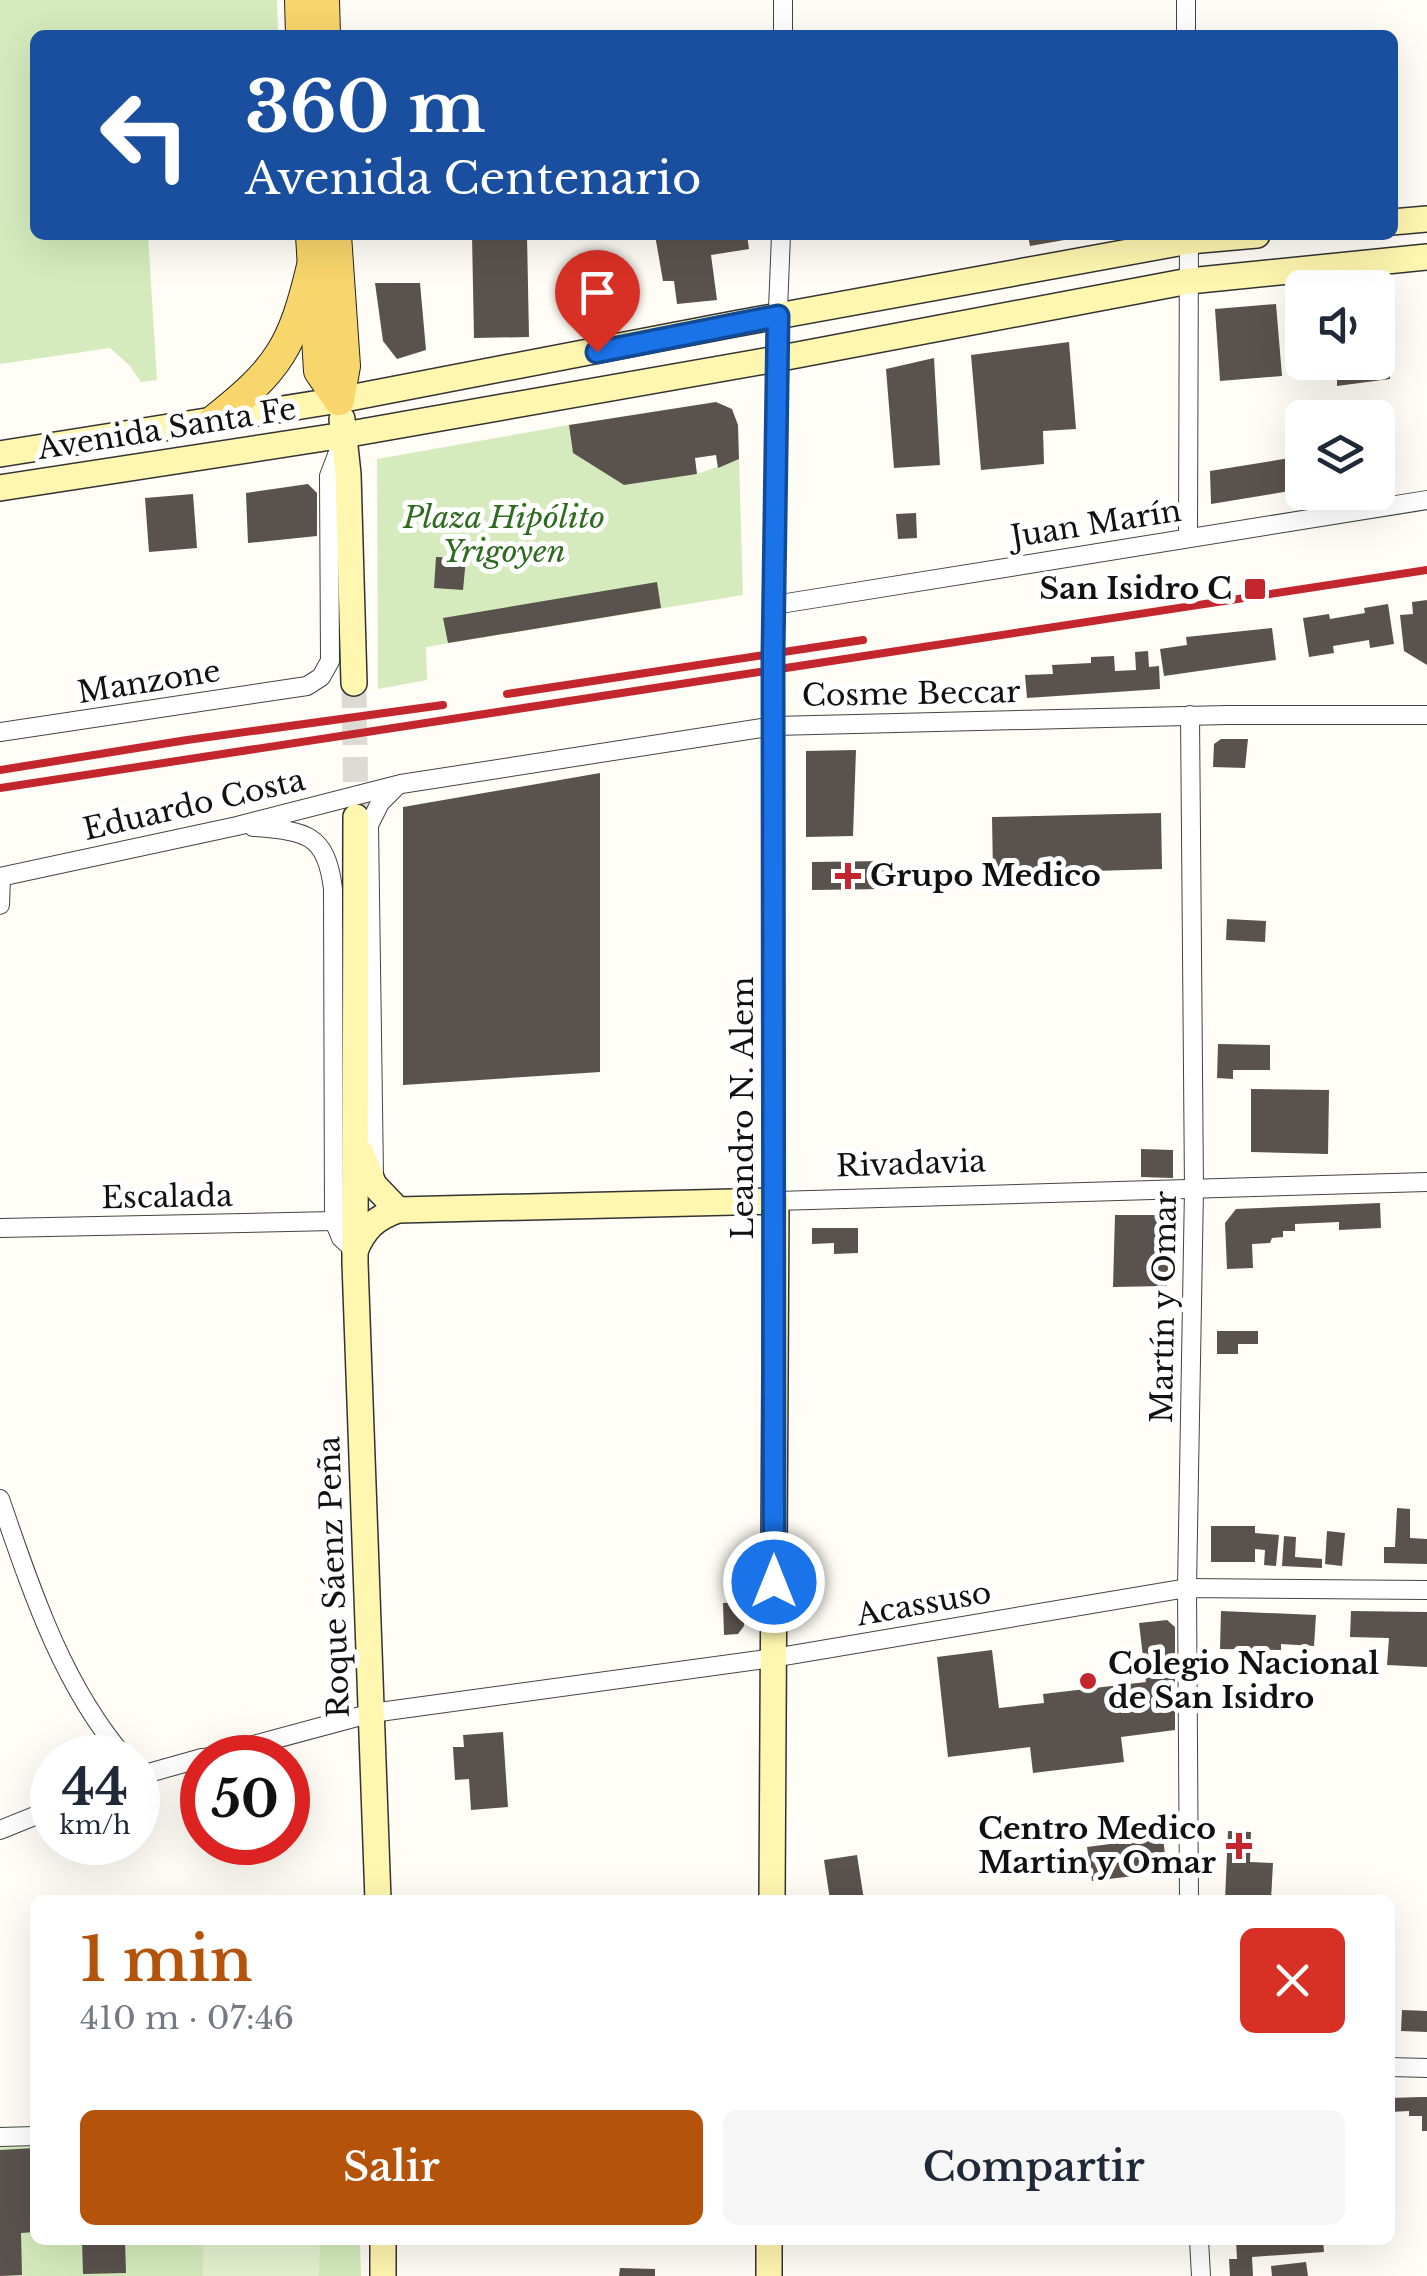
<!DOCTYPE html>
<html lang="es">
<meta charset="utf-8">
<style>
body{margin:0;font-family:"Libre Baskerville",serif;background:#f6f6f7;color:#1f2937;height:100vh;display:flex;flex-direction:column;font-size:38px;white-space:nowrap}
*{box-sizing:border-box;margin:0}
p{font-size:32px;color:#747a83}
.icon{flex:none;width:55px;height:55px;fill:none;stroke:currentColor;stroke-width:2;stroke-linecap:round;stroke-linejoin:round}
.map{position:relative;flex:1;overflow:hidden}
.drawer{position:absolute;left:30px;top:1895px;width:1365px;height:350px;display:flex;flex-direction:column;background:#fff;border-radius:15px;box-shadow:0 10px 40px #0002}
.drawer>*{flex:none}
.guide{position:absolute;left:30px;top:30px;width:1368px;height:210px;border-radius:15px;box-shadow:0 10px 40px #0002;background:#1a4fa0;color:#fff;overflow:hidden}
.buttons{position:absolute;left:1285px;top:270px;display:grid;gap:20px}
.buttons a{display:grid;place-items:center;width:110px;height:110px;border-radius:15px;background:#fff;box-shadow:0 10px 40px #0002;font-size:50px}
.speed{position:absolute;left:30px;top:1735px;display:flex;gap:20px;font-size:50px;font-weight:700;text-align:center}
.speed>*{display:grid;place-content:center;width:130px;height:130px;border-radius:50%;background:#fff;box-shadow:0 10px 40px #0002;line-height:1}
.speed small{font-size:25px;font-weight:400}
.speed .limit{border:15px solid #d22;background:#fff;color:#111}
.pin{position:absolute;display:grid;place-items:center;width:85px;height:85px;color:#fff;margin:-102px -42px;border-radius:50% 50% 50% 0;rotate:-45deg;box-shadow:0 0 10px #0007}
.pin .icon{rotate:45deg}
.me{position:absolute;width:110px;margin:-55px;rotate:0deg;stroke-linejoin:round;filter:drop-shadow(0 0 8px #0008)}
.turn{display:flex;align-items:center;gap:35px;height:210px;padding:0 50px;font-size:45px}
.turn .icon{width:130px;height:130px;stroke-width:2.5}
.turn b{display:block;font-size:70px;line-height:85px}
.round{display:grid;place-items:center;flex:none;width:105px;height:105px;border-radius:15px;background:#f6f6f7}
.overview{display:flex;align-items:center;justify-content:space-between;height:170px;padding:0 50px}
h1{font-size:60px;font-weight:600;line-height:75px;color:#b45309}
.button{display:flex;gap:20px;margin-top:auto;padding:20px 50px}
.button a{flex:1;height:115px;border-radius:15px;background:#b45309;color:#fff;font-size:40px;font-weight:600;line-height:115px;text-align:center}
.button a+a{background:#f6f6f7;color:#1f2937}
.map>svg:first-child{display:block}
.green{fill:#d5ebbd}
.pitch{fill:#e6f2cf}
.building{fill:#5a524d}
.lines{fill:none;stroke-linecap:round;stroke-linejoin:round}
.secondary-tunnel{stroke:#dbdad3;stroke-width:25;stroke-dasharray:25 12;stroke-linecap:butt}
.street-casing{stroke:#444;stroke-width:20}
.secondary-casing{stroke:#333;stroke-width:28}
.primary-casing{stroke:#222;stroke-width:32}
.street{stroke:#fff;stroke-width:18}
.secondary{stroke:#fff6b0;stroke-width:25}
.primary{stroke:#f9d66b;stroke-width:30}
.rail{stroke:#c4262e;stroke-width:8}
.route-casing{stroke:#114b97;stroke-width:25}
.route{stroke:#1a73e8;stroke-width:18}
.poi-dot{fill:#c4262e;stroke:#fff;stroke-width:4}
.labels{text-anchor:middle;stroke-width:10;stroke-linejoin:round;paint-order:stroke}
.street-label{font-size:30px;fill:#111;stroke:#fff}
.park-label{font-size:30px;font-style:italic;fill:#2f6b1f;stroke:#fff}
.poi-label{font-size:30px;font-weight:bold;fill:#111;stroke:#fff;text-anchor:end}
</style>
<div class="map">
<svg width="1427" height="2276" viewBox="0 0 1427 2276">
<rect width="100%" height="100%" fill="#fffdf5"/>
<g class="green">
<polygon points="0,0 277,0 278,35 35,35 35,235 148,235 157,380 141,382 129,365 110,348 0,364"/>
<polygon points="569,425 573,453 624,485 697,474 739,459 743,595 426,647 427,680 378,689 377,459"/>
<polygon points="35,2138 35,2240 360,2240 361,2276 0,2276 0,2140"/>
</g>
<polygon class="pitch" points="203,2240 320,2240 319,2276 203,2276"/>
<g class="building">
<polygon points="472,235 527,235 529,337 474,338"/>
<polygon points="655,235 747,235 749,249 711,255 717,300 677,304 674,281 663,281"/>
<polygon points="1028,235 1070,235 1070,239 1030,246"/>
<polygon points="375,283 420,283 426,350 397,359 383,341"/>
<polygon points="1389,296 1390,379 1337,386 1337,362 1378,362 1378,297"/>
<polygon points="1276,304 1282,376 1220,381 1215,309"/>
<polygon points="1069,342 1076,429 1043,431 1044,464 981,470 971,355"/>
<polygon points="934,358 940,465 894,468 886,369"/>
<polygon points="716,402 732,409 738,425 739,459 718,468 716,455 695,458 697,474 624,485 573,453 569,425"/>
<polygon points="1302,456 1302,489 1211,504 1210,471"/>
<polygon points="308,484 317,493 317,536 248,543 246,493"/>
<polygon points="193,494 197,548 149,552 145,498"/>
<polygon points="916,513 917,538 898,539 896,514"/>
<polygon points="436,557 466,558 463,590 434,588"/>
<polygon points="657,582 661,608 448,643 443,618"/>
<polygon points="1427,600 1427,665 1404,651 1400,615 1413,614 1412,602"/>
<polygon points="1388,604 1394,644 1370,648 1369,640 1333,646 1334,653 1309,657 1303,618 1329,614 1330,619 1365,613 1364,608"/>
<polygon points="1272,628 1276,660 1164,676 1160,649 1187,645 1186,637"/>
<polygon points="1148,651 1149,667 1159,666 1160,689 1027,698 1025,675 1053,674 1052,665 1091,663 1091,657 1114,656 1115,671 1136,670 1135,652"/>
<polygon points="1221,739 1248,739 1245,768 1213,767 1214,744"/>
<polygon points="856,750 853,836 806,837 806,751"/>
<polygon points="600,773 600,1072 403,1085 403,807"/>
<polygon points="1161,813 1162,869 993,874 992,817"/>
<polygon points="885,861 885,889 812,890 812,862"/>
<polygon points="1227,919 1266,921 1265,942 1226,940"/>
<polygon points="1218,1044 1270,1045 1270,1070 1233,1070 1233,1079 1217,1078"/>
<polygon points="1251,1089 1329,1090 1328,1154 1251,1152"/>
<polygon points="1141,1149 1173,1150 1173,1178 1141,1177"/>
<polygon points="1380,1203 1381,1228 1339,1230 1339,1222 1295,1224 1295,1231 1283,1231 1283,1237 1272,1238 1270,1243 1252,1244 1253,1268 1227,1269 1225,1223 1236,1209"/>
<polygon points="1115,1215 1171,1215 1167,1286 1113,1287"/>
<polygon points="812,1228 858,1228 858,1253 834,1254 834,1243 812,1244"/>
<polygon points="1217,1331 1258,1331 1258,1344 1238,1344 1238,1354 1217,1354"/>
<polygon points="1397,1508 1410,1509 1410,1538 1427,1539 1427,1564 1384,1563 1384,1547 1395,1547"/>
<polygon points="1211,1526 1255,1526 1255,1533 1279,1535 1276,1566 1264,1565 1265,1550 1255,1549 1255,1562 1211,1562"/>
<polygon points="1327,1531 1345,1533 1342,1566 1325,1564"/>
<polygon points="1284,1536 1296,1537 1295,1557 1322,1559 1322,1568 1282,1566"/>
<polygon points="743,1602 744,1626 738,1634 724,1635 723,1603"/>
<polygon points="1221,1611 1316,1615 1314,1646 1281,1644 1281,1650 1220,1649"/>
<polygon points="1351,1611 1427,1612 1427,1667 1387,1665 1389,1638 1350,1637"/>
<polygon points="1167,1620 1175,1627 1175,1730 1121,1737 1124,1762 1033,1773 1030,1747 948,1757 937,1657 992,1650 999,1708 1044,1703 1043,1694 1146,1682 1139,1623"/>
<polygon points="503,1732 508,1807 471,1810 469,1779 455,1780 453,1747 464,1747 463,1735"/>
<polygon points="1228,1831 1251,1832 1250,1862 1273,1863 1271,1900 1225,1900"/>
<polygon points="1163,1837 1167,1872 1092,1881 1087,1847"/>
<polygon points="857,1855 864,1900 830,1900 824,1860"/>
<polygon points="1402,2010 1427,2011 1427,2032 1401,2031"/>
<polygon points="1421,2097 1427,2097 1427,2131 1422,2131 1422,2116 1409,2116 1409,2111 1390,2112 1390,2098"/>
<polygon points="35,2148 35,2232 21,2233 22,2275 0,2276 0,2150"/>
<polygon points="82,2240 125,2240 126,2273 83,2274"/>
<polygon points="1236,2240 1323,2240 1324,2252 1252,2257 1253,2276 1230,2276 1229,2259 1237,2259"/>
<polygon points="1306,2262 1308,2276 1272,2276 1271,2266"/>
<polygon points="620,2268 655,2269 655,2276 619,2276"/>
</g>
<g class="lines">
<polyline class="secondary-tunnel" points="354,683 356,817"/>
<g class="street-casing">
<g id="street">
<polyline points="783,0 783,35"/>
<polyline points="1186,0 1186,35"/>
<polyline points="781,235 776,359 773,654 776,1201 1427,1182"/>
<polyline points="1188,536 1189,235"/>
<polyline points="774,605 1427,500"/>
<polyline points="0,732 307,686 321,677 330,661 329,476 343,439"/>
<path d="M253,827C304,831 326,832 333,889L334,1221L341,1238L355,1251"/>
<polyline points="0,877 237,826 401,784 774,726 1227,715 1427,715"/>
<polyline points="0,905 1,877"/>
<polyline points="374,1177 369,825 380,803 396,787"/>
<polyline points="0,1228 334,1221"/>
<path d="M0,1499C31,1589 62,1685 125,1758"/>
<polyline points="205,1758 372,1713 773,1658 1187,1588 1427,1590"/>
<polyline points="138,1776 202,1758"/>
<polyline points="0,1830 52,1809"/>
<polyline points="1189,1900 1187,1588 1194,1189 1190,715"/>
<polyline points="1390,2067 1427,2068"/>
<polyline points="0,2137 35,2136"/>
<polyline points="1199,2240 1201,2276"/>
</g>
</g>
<g class="secondary-casing">
<g id="secondary">
<polyline points="1392,222 1427,219"/>
<polyline points="342,419 348,474 354,683"/>
<polyline points="0,454 339,400 734,324 1189,241 1257,235"/>
<polyline points="0,488 344,435 776,359 1189,281 1427,257"/>
<polyline points="356,817 355,1263 378,1900"/>
<polyline points="361,1153 374,1185 398,1210"/>
<path d="M355,1251C364,1229 375,1218 398,1210L776,1201L772,1900"/>
<polyline points="383,2276 383,2240"/>
<polyline points="769,2276 769,2240"/>
</g>
</g>
<g class="primary-casing">
<g id="primary">
<polyline points="300,0 301,35"/>
<polyline points="324,0 325,35"/>
<polyline points="311,235 319,371 339,400"/>
<polyline points="336,235 345,366 339,400"/>
<path d="M214,420C279,369 293,346 312,266"/>
</g>
</g>
<use href="#street" class="street"/>
<use href="#secondary" class="secondary"/>
<use href="#primary" class="primary"/>
<g class="rail">
<polyline points="507,694 863,640"/>
<polyline points="0,770 187,740 443,705"/>
<polyline points="0,788 1427,570"/>
</g>
</g>
<g class="lines">
<g class="route-casing">
<polyline id="route" points="597,352 778,316 773,654 774,1582"/>
</g>
<use href="#route" class="route"/>
</g>
<g class="poi-dot">
<rect x="1243" y="577" width="24" height="24" rx="5"/>
<path d="M843 861h10v10h10v10h-10v10h-10v-10h-10v-10h10z"/>
<circle cx="1088" cy="1681" r="10"/>
<path d="M1234 1831h10v10h10v10h-10v10h-10v-10h-10v-10h10z"/>
</g>
<g class="labels">
<g class="street-label">
<text transform="translate(167 429) rotate(-9)" y="10">Avenida Santa Fe</text>
<text transform="translate(1096 524) rotate(-9)" y="10">Juan Marín</text>
<text transform="translate(149 682) rotate(-9)" y="10">Manzone</text>
<text transform="translate(911 694) rotate(-1)" y="10">Cosme Beccar</text>
<text transform="translate(194 805) rotate(-13)" y="10">Eduardo Costa</text>
<text transform="translate(743 1108) rotate(-90)" y="10">Leandro N. Alem</text>
<text transform="translate(911 1164) rotate(-2)" y="10">Rivadavia</text>
<text transform="translate(167 1197) rotate(-1)" y="10">Escalada</text>
<text transform="translate(1164 1307) rotate(-89)" y="10">Martín y Omar</text>
<text transform="translate(334 1577) rotate(-92)" y="10">Roque Sáenz Peña</text>
<text transform="translate(924 1604) rotate(-10)" y="10">Acassuso</text>
</g>
<g class="park-label">
<text x="504" y="528">Plaza Hipólito<tspan x="504" dy="34">Yrigoyen</tspan></text>
</g>
<g class="poi-label">
<text x="1232" y="599">San Isidro C</text>
<text x="870" y="886" text-anchor="start">Grupo Medico</text>
<text x="1108" y="1674" text-anchor="start">Colegio Nacional<tspan x="1108" dy="34">de San Isidro</tspan></text>
<text x="1216" y="1839">Centro Medico<tspan x="1216" dy="34">Martin y Omar</tspan></text>
</g>
</g>
</svg>
<div class="buttons">
<a><svg class="icon" aria-label="sound" viewBox="0 0 24 24"><path d="M4 9h4l5-4v14l-5-4H4zM17 9q2 3 0 6"/></svg></a>
<a><svg class="icon" aria-label="layers" viewBox="0 0 24 24"><path d="M12 4l9 5-9 5-9-5zM3 14l9 5 9-5"/></svg></a>
</div>
<div class="speed"><div>44<small>km/h</small></div><div class="limit">50</div></div>
<div class="pin" style="left:597px;top:352px;background:#d93025"><svg class="icon" aria-label="arrive" viewBox="0 0 24 24"><path d="M6 21V4h12l-3 4 3 4H6"/></svg></div>
<svg class="me" style="left:774px;top:1582px" viewBox="-20 -20 40 40"><circle r="17" fill="#1a73e8" stroke="#fff" stroke-width="3"/><path d="M0-11L8 9 0 5-8 9z" fill="#fff"/></svg>
<div class="guide">
<div class="turn"><svg class="icon" aria-label="left" viewBox="0 0 24 24"><path d="M17 20v-9H6M10 6l-5 5 5 5"/></svg><div><b>360 m</b>Avenida Centenario</div></div>
</div>
<section class="drawer">
<div class="overview"><div><h1>1 min</h1><p>410 m · 07:46</p></div><a class="round" style="background:#d93025;color:#fff"><svg class="icon" aria-label="close" viewBox="0 0 24 24"><path d="M6 6l12 12M18 6L6 18"/></svg></a></div>
<div class="button"><a>Salir</a><a>Compartir</a></div>
</section>
</div>
